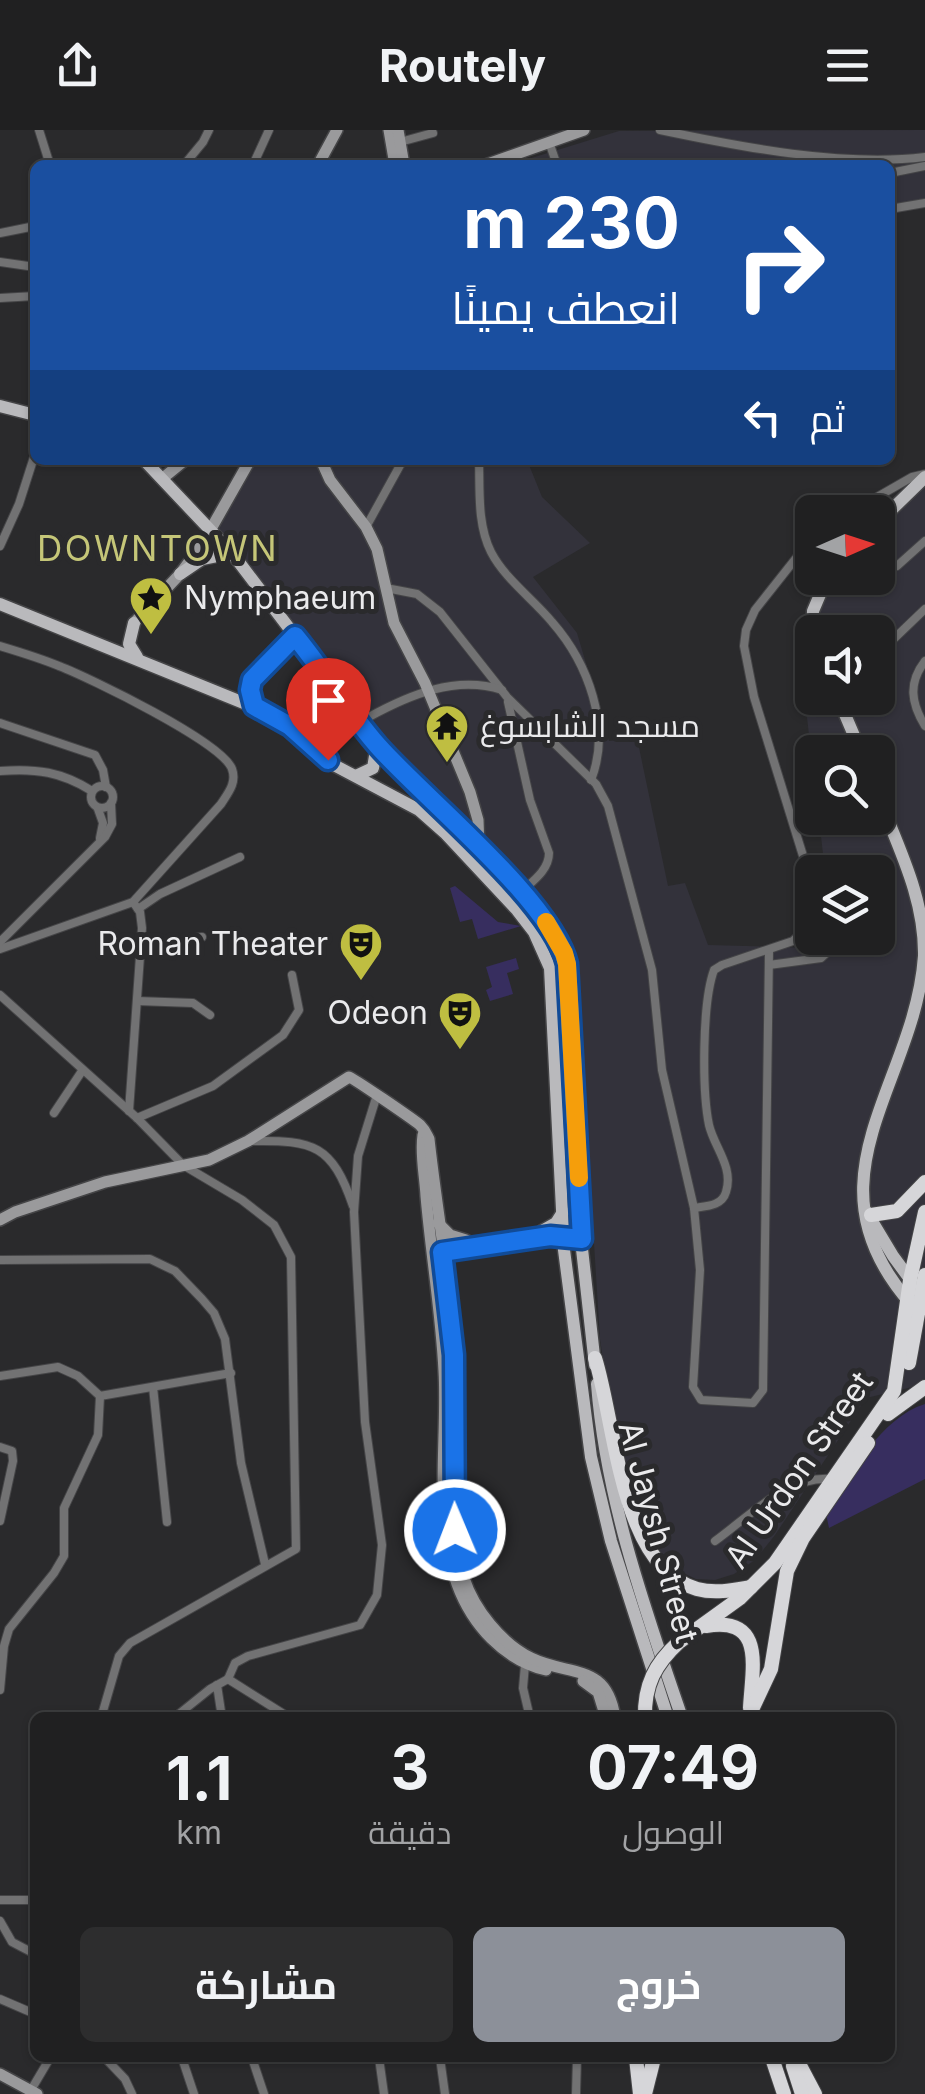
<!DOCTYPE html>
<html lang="ar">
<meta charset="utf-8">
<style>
body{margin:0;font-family:Inter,Cairo,sans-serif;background:#2d2d2e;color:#f1f3f6;direction:rtl;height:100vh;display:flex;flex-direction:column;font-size:38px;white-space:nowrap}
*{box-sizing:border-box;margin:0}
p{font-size:32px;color:#a2a3a5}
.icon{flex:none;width:55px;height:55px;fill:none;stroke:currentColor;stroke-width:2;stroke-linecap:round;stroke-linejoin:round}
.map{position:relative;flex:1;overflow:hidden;direction:ltr}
.side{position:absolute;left:30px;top:1582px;width:865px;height:350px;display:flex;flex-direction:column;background:#202021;border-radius:15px;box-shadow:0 2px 8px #0004,0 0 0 2px #3d3e3f;direction:rtl}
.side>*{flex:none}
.guide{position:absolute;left:30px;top:30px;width:865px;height:305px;border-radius:15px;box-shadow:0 2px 8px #0004,0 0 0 2px #3d3e3f;direction:rtl;background:#1a4fa0;color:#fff;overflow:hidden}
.needle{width:65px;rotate:87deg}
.buttons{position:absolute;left:795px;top:365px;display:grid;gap:20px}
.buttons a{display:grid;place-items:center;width:100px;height:100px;border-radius:15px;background:#202021;box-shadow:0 2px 8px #0004,0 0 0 2px #3d3e3f;font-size:50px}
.pin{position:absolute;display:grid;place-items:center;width:85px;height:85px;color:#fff;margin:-102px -42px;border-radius:50% 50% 50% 0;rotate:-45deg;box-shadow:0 0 10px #0007}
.pin .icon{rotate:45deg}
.me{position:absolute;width:110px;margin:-55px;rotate:359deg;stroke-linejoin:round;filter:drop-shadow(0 0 8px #0008)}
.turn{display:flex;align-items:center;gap:35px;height:210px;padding:0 50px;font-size:45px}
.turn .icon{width:130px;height:130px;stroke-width:2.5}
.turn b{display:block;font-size:70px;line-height:85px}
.then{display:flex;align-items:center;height:95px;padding:0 50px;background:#0003;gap:20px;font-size:38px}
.eta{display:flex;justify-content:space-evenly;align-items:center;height:170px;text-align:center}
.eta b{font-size:60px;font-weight:700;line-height:70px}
.cta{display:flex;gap:20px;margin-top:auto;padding:20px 50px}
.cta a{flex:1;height:115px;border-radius:15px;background:#8c9099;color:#fff;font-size:40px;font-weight:700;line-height:115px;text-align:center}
.cta a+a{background:#2d2d2e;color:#f1f3f6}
header{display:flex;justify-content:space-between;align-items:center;height:130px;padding:0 50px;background:#202021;font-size:45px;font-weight:700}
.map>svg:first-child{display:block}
.built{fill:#33323b}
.green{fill:#372e5f}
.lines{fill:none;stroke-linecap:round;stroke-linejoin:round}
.street-casing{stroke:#454547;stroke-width:10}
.secondary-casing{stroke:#454547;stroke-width:14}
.primary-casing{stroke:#454547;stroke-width:15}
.highway-casing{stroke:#454547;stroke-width:16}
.street{stroke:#727273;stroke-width:8}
.secondary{stroke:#9a9a9c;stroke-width:11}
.primary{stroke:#b9b9bc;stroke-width:12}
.highway{stroke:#d6d6d9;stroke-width:14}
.highway-bridge-casing{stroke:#454547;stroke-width:16;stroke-linecap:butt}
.highway-bridge{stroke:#d6d6d9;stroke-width:14}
.route-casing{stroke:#114b97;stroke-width:25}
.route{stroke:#1a73e8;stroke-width:18}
.slow{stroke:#f59e0b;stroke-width:18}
.labels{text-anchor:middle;stroke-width:10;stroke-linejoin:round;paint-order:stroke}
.poi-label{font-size:32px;fill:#eaeaec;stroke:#2a2a2c;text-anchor:start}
.street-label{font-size:32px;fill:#eaeaec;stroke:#2a2a2c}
.neighbourhood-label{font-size:35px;letter-spacing:2.5px;fill:#c5c678;stroke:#2a2a2c}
</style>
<header><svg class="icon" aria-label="menu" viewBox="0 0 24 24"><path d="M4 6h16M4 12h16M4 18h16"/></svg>Routely<svg class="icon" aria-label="share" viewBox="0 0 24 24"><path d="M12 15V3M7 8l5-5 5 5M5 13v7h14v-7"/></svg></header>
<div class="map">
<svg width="925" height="1964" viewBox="0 0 925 1964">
<rect width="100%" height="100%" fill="#2a2a2c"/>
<g class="built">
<polygon points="925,0 925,72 890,83 890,35 509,35 619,1"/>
<polygon points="255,330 527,330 542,367 590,413 533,447 577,503 609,611 637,608 668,756 685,753 708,815 814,818 817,808 878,808 878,742 825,742 819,688 878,688 878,622 812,622 812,632 801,533 812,525 812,568 878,568 878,502 818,502 818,471 826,448 878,448 878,388 925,347 925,1254 866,1268 775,1405 755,1430 734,1444 715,1450 696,1449 679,1441 645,1406 612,1290 600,1209 576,825 521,751 390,618 296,509 214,397"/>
</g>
<g class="green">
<polygon points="455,756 498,792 521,796 478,809 472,789 460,792 450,758"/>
<polygon points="516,828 519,839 507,843 513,864 490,871 486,860 492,857 486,837"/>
<path d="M925,1274V1349L829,1398L825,1379C852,1344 880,1288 925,1274Z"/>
</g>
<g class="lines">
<g class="street-casing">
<g id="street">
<polyline points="39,0 50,35"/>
<path d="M660,0C741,17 843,37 925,27"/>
<polyline points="400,12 433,3"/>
<polyline points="549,12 557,35"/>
<polyline points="184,35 203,12 209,0"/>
<polyline points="253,35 269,0"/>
<polyline points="890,43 925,36"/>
<polyline points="890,79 925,73"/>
<polyline points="0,103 35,96"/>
<polyline points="0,132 35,137"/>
<polyline points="0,168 35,166"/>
<path d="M479,330C480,360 477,394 491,422C505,449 533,469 552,492C588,533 612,597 591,650"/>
<polyline points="851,382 912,347 925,344"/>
<polyline points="366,397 403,330"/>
<polyline points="812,408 755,480 746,500 744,516 754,567 812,755"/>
<polyline points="0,416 19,374 35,324"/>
<polyline points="897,436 925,411"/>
<polyline points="386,458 417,464 440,482 507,567 596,654 608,676 652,840 662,940 694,1078 700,1140 693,1257 701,1270 753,1273 763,1260 769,821"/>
<path d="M0,516C20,522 40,528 59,536C90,548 222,612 232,639C237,653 228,663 221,674L133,772L0,819"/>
<polyline points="878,524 925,479"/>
<path d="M925,531C908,553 911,573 925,596"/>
<path d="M508,572L530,670L549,723C549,740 533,751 521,762"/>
<polyline points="254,576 250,560 252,550 295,506"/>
<path d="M369,587C409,565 456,545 502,560"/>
<polyline points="0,593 95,625 103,640 106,657"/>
<path d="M0,641C36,638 62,642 92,661"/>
<circle cx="102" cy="667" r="11"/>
<polyline points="98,679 103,693 100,708"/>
<polyline points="138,779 160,764 240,727"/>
<polyline points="0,812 105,707 112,694 111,673"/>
<polyline points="141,813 202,807"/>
<polyline points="769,835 821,828 832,818"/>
<polyline points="0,865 137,988 183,1035 242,1070 274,1095 291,1127 296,1419 130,1513 119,1526 101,1588"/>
<polyline points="137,871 193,873 210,885"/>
<polyline points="129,981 142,798 140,782 133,772"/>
<polyline points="54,983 82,941"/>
<polyline points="137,988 213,956 283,905 299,880 292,845"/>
<path d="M252,1011C314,1010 332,1015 353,1076"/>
<path d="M694,1078C707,1076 722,1076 726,1062C734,1037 714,1017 709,995C702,961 702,873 714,840L722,835L793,811L812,793"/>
<polyline points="0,1130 150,1129 175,1141 202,1169 214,1183 225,1209 241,1333 265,1434"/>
<polyline points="0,1246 58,1237 78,1246 100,1266"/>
<polyline points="153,1257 167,1392"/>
<polyline points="100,1266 231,1243"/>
<polyline points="0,1317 12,1321 13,1331 0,1391"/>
<path d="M715,1411C750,1386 786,1346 831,1349"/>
<polyline points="525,1535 523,1558 530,1588"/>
<polyline points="228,1549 235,1533 248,1526 360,1495 377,1465 382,1415 365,1292 354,1082 358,1026 376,968"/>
<polyline points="228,1549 290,1588"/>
<polyline points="217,1555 222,1588"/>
<polyline points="0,1560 4,1516 9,1499 54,1443 64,1426 64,1378 98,1305 100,1266"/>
<polyline points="174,1588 210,1559 228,1549"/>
<polyline points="0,1770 35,1770"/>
<polyline points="0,1791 12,1812 35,1824"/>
<polyline points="0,1869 35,1884"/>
<polyline points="105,1928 125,1949 132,1964"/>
<polyline points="182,1928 194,1964"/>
<polyline points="252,1928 264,1964"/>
<polyline points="379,1928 384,1964"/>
<polyline points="440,1928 445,1964"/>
<polyline points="31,1960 50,1928"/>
<polyline points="576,1964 577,1928"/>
</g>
</g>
<g class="secondary-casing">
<g id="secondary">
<polyline points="389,0 395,35"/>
<polyline points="398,0 404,35"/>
<polyline points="318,35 337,0"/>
<polyline points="485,35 584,0"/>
<polyline points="321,330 330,350 366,397 377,419 394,493 425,553 470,662 478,690 479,719"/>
<polyline points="163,348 185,330"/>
<polyline points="134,493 180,444 203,413 250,330"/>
<path d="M423,1005C420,1024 425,1046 426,1066C431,1124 441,1182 444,1241C448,1307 433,1391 457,1454C472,1495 504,1530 546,1540"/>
<path d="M0,1090L15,1082L105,1052L209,1030L248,1011L349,947C353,948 413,989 420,995C425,1000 426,1003 429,1009C437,1082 451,1155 454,1228C456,1293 443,1387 464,1448C474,1479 501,1513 531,1528C570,1547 607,1532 615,1588"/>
<polyline points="438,1093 450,1105 466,1110"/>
<polyline points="438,1122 550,1106 582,1109"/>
<polyline points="583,1551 598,1562 606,1588"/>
<polyline points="0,1944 37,1964"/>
</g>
</g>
<g class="primary-casing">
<g id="primary">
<polyline points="0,276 35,285"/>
<polyline points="144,330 232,423 377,614 521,762 547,794 564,823 569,854 582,1119 595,1235"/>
<polyline points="878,393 925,347"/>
<polyline points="180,444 202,429 232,423"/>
<polyline points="0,474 271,584 290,596 332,634 419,680 445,703 517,780 534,802 550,838 564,1120 591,1327 611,1411 668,1588"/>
<polyline points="134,493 129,514 137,527"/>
<polyline points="812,506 813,481 827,448"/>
<polyline points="838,568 861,622"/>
<polyline points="356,646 373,638 377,614"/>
<path d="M878,665C898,717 925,768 924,826C915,955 801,1048 910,1173"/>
<polyline points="866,1081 893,1126 915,1156"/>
<polyline points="542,1101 556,1093 563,1082"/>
<path d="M597,1254C606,1370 645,1479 682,1588"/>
</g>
</g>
<g class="highway-casing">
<g id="highway">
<polyline points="871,1085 897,1081 925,1052"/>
<path d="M595,1228C616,1294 620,1437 697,1459C715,1464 734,1460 751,1457"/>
<polyline points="909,1233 925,1145"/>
<polyline points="888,1284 925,1257"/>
<path d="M706,1496C766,1486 752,1538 750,1578"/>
<polyline points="679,1512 740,1468 775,1433 894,1261 910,1150 925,1082"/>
<polyline points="748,1588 771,1539 787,1441 803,1408 868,1313"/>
<polyline points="636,1928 640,1964"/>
<polyline points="772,1928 784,1964"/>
<polyline points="796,1928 815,1964"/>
<polyline points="793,1936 802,1964"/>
<polyline points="645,1964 654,1928"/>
</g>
</g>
<use href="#street" class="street"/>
<use href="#secondary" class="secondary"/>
<use href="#primary" class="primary"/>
<use href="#highway" class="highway"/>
<g class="highway-bridge-casing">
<path id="highway-bridge" d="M645,1588C644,1555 655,1534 679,1512"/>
</g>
<use href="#highway-bridge" class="highway-bridge"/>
</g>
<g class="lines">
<g class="route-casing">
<path id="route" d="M328,630L290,596L254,576L250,560L252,550L295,506C324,541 348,582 378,616C425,669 552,771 567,834L582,1109L550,1106L442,1122L454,1225L455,1400"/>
</g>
<use href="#route" class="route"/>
<polyline class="slow" points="546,792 564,823 567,834 579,1048"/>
</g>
<defs>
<g id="sight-pin" transform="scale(2.25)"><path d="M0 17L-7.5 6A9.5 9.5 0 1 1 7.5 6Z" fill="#bfbe41" stroke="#2a2a2c"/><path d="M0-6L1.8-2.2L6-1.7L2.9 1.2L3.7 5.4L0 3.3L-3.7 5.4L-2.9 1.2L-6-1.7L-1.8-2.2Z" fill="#111"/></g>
<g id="temple-pin" transform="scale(2.25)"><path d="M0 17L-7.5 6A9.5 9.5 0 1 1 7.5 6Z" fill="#bfbe41" stroke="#2a2a2c"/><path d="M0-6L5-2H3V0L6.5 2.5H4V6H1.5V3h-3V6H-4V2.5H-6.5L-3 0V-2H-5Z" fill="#111"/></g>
<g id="theatre-pin" transform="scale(2.25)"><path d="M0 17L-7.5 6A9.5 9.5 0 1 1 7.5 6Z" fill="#bfbe41" stroke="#2a2a2c"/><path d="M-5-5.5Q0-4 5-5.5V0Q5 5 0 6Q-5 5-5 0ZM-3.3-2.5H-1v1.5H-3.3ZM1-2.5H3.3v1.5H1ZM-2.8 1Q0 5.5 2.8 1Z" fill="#111"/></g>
</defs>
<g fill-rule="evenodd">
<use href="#sight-pin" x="151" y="468"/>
<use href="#temple-pin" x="447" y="596"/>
<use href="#theatre-pin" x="361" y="814"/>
<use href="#theatre-pin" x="460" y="883"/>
</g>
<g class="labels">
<g class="poi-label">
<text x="184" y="479">Nymphaeum</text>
<text x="480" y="607">مسجد الشابسوغ</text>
<text x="328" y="825" text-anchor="end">Roman Theater</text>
<text x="428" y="894" text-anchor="end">Odeon</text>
</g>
<g class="street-label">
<text transform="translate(799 1340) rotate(-55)" y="11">Al Urdon Street</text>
<text transform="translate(658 1402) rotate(75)" y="11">Al Jaysh Street</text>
</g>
<g class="neighbourhood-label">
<text x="158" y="431">DOWNTOWN</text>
</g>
</g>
</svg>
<div class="buttons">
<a><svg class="needle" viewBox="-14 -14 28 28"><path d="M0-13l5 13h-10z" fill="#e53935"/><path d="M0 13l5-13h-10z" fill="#a2a3a5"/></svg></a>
<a><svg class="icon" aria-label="sound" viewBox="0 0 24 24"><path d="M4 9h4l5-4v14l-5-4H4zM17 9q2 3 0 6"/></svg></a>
<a><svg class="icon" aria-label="search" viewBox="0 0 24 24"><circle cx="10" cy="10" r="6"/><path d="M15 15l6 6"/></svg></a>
<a><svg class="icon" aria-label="layers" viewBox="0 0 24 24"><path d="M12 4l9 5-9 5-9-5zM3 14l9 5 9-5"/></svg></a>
</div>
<div class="pin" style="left:328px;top:630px;background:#d93025"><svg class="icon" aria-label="arrive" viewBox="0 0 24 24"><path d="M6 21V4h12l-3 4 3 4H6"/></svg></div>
<svg class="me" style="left:455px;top:1400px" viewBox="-20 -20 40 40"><circle r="17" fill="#1a73e8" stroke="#fff" stroke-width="3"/><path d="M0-11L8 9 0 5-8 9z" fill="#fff"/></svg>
<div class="guide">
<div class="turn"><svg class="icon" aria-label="right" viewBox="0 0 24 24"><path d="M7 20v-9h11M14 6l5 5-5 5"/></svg><div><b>230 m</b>انعطف يمينًا</div></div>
<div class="then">ثم<svg class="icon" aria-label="left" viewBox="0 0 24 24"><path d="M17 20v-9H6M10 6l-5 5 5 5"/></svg></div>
</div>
<section class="side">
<div class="eta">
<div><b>07:49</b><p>الوصول</p></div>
<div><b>3</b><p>دقيقة</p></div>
<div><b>1.1</b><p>km</p></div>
</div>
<div class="cta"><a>خروج</a><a>مشاركة</a></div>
</section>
</div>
